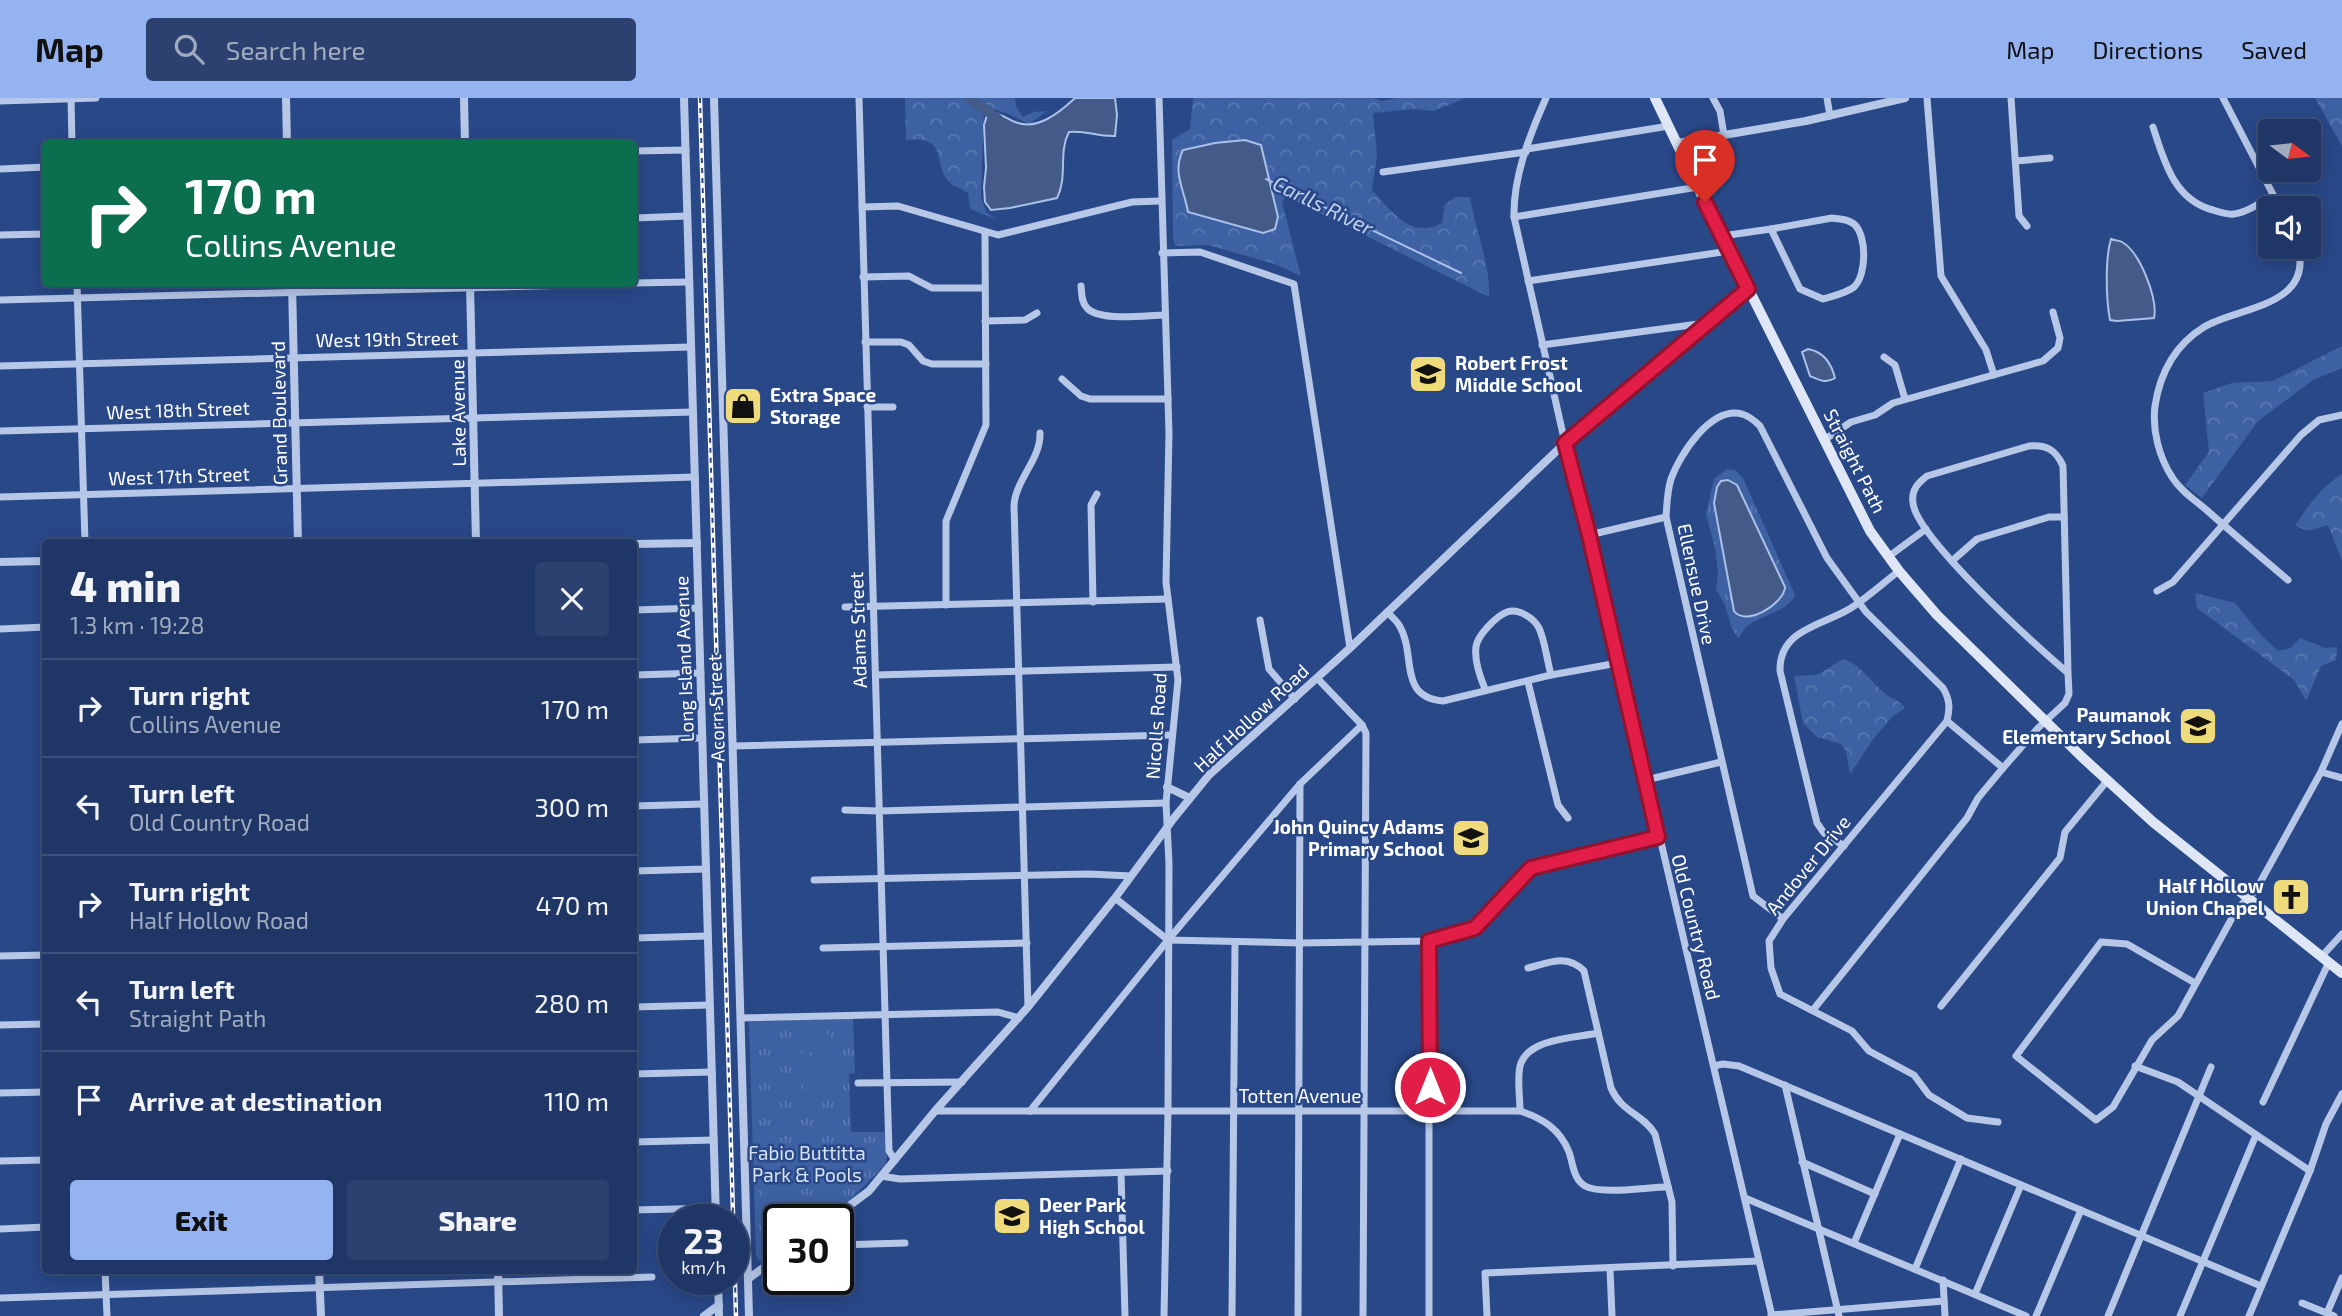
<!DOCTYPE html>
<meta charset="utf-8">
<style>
body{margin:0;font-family:"Exo 2",sans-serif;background:#2c416f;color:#f1f3f6;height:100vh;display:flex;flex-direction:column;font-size:26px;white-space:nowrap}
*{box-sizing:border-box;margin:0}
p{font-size:23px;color:#a1abbf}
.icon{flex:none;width:38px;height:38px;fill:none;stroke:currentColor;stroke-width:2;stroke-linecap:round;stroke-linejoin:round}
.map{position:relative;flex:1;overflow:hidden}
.side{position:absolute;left:42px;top:441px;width:595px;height:735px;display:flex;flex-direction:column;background:#1f3666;border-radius:7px;box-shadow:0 4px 18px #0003,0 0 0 2px #3c507a}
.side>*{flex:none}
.guide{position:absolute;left:42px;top:42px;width:595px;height:147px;border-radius:7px;box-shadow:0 4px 18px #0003,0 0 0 2px #3c507a;background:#0b6e4f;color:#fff;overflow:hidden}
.needle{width:46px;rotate:105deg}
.tools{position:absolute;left:2258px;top:21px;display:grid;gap:14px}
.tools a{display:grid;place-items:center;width:63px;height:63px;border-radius:7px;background:#1f3666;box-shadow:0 4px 18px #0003,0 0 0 2px #3c507a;font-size:35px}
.speed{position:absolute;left:658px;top:1106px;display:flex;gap:14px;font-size:35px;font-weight:700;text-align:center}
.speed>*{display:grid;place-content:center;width:91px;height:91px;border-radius:50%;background:#1f3666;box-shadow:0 4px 18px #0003,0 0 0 2px #3c507a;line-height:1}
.speed small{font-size:18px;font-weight:400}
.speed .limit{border:4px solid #111;border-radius:10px;background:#fff;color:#111}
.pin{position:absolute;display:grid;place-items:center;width:60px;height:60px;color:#fff;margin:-72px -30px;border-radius:50% 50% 50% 0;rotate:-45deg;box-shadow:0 0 7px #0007}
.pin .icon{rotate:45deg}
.me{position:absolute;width:77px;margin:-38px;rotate:0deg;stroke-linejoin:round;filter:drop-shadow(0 0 5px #0008)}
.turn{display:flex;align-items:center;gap:24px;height:147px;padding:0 28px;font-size:32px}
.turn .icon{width:91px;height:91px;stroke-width:2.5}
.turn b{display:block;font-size:49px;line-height:60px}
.round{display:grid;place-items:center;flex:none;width:74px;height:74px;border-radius:7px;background:#2c416f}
.headline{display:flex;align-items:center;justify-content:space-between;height:119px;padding:0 28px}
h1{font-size:42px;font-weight:800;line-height:52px}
.action{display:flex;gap:14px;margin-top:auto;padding:14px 28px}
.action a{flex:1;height:80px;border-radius:7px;background:#95b2f1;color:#111;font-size:28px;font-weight:800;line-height:80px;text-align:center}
.action a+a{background:#2c416f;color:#f1f3f6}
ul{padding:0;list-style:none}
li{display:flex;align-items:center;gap:21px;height:98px;padding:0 28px;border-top:2px solid #3c507a}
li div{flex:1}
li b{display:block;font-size:26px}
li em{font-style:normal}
header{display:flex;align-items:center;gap:42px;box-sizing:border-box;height:98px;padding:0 35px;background:#95b2f1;color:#111}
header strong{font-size:33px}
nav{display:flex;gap:38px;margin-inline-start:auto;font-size:24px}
.search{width:490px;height:63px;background:#2c416f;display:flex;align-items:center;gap:18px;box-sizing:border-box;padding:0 24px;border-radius:7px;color:#a1abbf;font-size:26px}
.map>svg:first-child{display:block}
.grass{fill:url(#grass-tufts)}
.forest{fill:url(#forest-crowns)}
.pitch{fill:#3e61a4}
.water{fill:#445a88;stroke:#aac1e8;stroke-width:2}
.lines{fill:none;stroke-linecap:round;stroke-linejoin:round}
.stream{stroke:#aac1e8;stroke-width:2}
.river{stroke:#445a88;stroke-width:10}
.minor{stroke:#b6c7e8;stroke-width:7}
.tertiary{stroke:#b6c7e8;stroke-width:8}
.secondary{stroke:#dfe7f7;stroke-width:10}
.rail-casing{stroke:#fff;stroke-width:4.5}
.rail{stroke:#294888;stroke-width:2;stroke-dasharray:5;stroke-linecap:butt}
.route-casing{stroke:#92132f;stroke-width:18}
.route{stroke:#e11d48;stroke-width:12}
.labels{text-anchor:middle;stroke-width:5;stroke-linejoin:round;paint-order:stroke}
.street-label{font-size:19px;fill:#fff;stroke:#294888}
.poi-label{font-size:19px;font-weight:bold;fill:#fff;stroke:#294888;text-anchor:start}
.park-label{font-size:19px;fill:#d9e3f7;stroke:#294888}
.water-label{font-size:21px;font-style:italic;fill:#c1d1ef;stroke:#294888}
</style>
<header>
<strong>Map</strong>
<div class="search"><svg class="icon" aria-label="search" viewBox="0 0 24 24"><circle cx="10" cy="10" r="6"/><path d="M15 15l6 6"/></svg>Search here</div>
<nav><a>Map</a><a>Directions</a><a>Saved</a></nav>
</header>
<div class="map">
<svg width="2342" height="1218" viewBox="0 0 2342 1218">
<defs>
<pattern id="grass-tufts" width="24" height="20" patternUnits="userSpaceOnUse" patternTransform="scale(1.75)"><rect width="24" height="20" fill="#3e61a4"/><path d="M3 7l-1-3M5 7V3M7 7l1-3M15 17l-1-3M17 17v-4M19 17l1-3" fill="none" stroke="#5b79b2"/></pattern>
<pattern id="forest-crowns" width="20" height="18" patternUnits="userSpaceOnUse" patternTransform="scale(1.75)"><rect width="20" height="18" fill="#3e61a4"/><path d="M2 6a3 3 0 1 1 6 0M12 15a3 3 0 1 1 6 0" fill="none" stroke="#5b79b2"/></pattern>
</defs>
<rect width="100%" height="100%" fill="#294888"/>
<g class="grass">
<path d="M1727,371L1735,372L1743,380L1795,497C1784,520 1746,516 1739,541L1732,531L1725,507L1716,491L1718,475L1715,450L1706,416L1714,381Z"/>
<polygon points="853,920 855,975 849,976 851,1034 886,1034 886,1066 853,1099 823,1122 779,1122 779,1154 760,1163 756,1158 749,924"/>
</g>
<g class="forest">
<path d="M905,0H1015L1016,9L1023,19L1033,14L1047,13L1029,26L1008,16L984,8L981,99L986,114L996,121L970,111L968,95C962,91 953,88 948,83C932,63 949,38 906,42Z"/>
<path d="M1193,0H1375L1381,3L1397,0H1466L1433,13L1415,11L1373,15L1377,57L1372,92C1392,113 1410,142 1442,125L1445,106L1456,99H1470C1475,130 1491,169 1489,199L1286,98L1282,104L1301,178L1275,166L1208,147L1175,148L1173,139L1172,42L1190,31Z"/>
<polygon points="2315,0 2342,0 2342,48"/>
<polygon points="2342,248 2342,270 2313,282 2258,323 2202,400 2185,387 2209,354 2203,295 2232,285 2273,283"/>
<path d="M2342,376V463L2328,427L2309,433L2295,428C2308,408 2321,389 2342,376Z"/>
<polygon points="2195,495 2235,505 2260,536 2278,553 2291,550 2300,540 2325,550 2337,549 2336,562 2321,568 2306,603 2294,582 2197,510"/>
<path d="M1843,561C1861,566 1873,587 1887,597C1895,602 1899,602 1905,610L1893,618L1874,640L1850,676L1846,653L1841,646L1817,639L1803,625L1794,578L1817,577Z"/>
</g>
<g class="pitch">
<polygon points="819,927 831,939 815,956 810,954 810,961 837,961 838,997 806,997 803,995 802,935 812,934"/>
<path d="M764,1057H783C793,1068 792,1081 788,1094L782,1098H766C755,1086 755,1070 764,1057Z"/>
</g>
<g class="water">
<path d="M1075,0H1115L1117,17L1115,38C1098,39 1086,32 1069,34C1058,54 1068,79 1057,100L1010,110L991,112L985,104L984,89L986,70L984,27L988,14C998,14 1006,20 1015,24C1037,33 1059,15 1075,0Z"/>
<path d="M1245,42L1261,47L1278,119L1275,131L1263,135L1188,114C1184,91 1172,74 1183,52L1215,45Z"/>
<path d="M2111,141C2113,142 2121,143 2122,144C2140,154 2158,201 2154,220L2117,223L2110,222C2106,201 2105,161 2111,141Z"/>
<path d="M1808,251C1824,254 1831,265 1835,280C1826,286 1819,282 1810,278L1802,254Z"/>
<path d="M1728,382L1737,387L1785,489C1784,506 1746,529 1734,513L1714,405L1717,389L1721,383Z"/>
</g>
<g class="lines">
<polyline class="stream" points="1266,81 1461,175"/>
<polyline class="river" points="969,0 998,21"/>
<g class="minor">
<polyline points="71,0 72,46"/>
<polyline points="859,0 887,985 889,1053 895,1062"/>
<polyline points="1159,0 1169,335 1166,484 1178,582 1166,705 1169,766 1168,1014 1164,1218"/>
<path d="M1546,0C1530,36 1513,79 1514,119L1565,345L1589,437L1772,1218"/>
<polyline points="1713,0 1720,13 1724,37"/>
<polyline points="1827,0 1830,18"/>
<polyline points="1927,0 1941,178 1986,252 1994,277"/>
<polyline points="2011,0 2019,118 2027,128"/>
<polyline points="2223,0 2280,110"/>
<polyline points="0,3 96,0"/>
<path d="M2153,29C2164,63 2174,102 2213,112C2219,114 2228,117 2234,116C2248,114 2262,104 2273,97"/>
<polyline points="1527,51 1669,28"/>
<polyline points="634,53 686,52"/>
<polyline points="2016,63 2050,60"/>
<polyline points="0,71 46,69"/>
<polyline points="1383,74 1526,54"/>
<polyline points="862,109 898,108 998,137 1132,104 1160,103"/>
<polyline points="1514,119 1698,89"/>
<polyline points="634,120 687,118"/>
<path d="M1832,120C1840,121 1848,121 1854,126C1867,137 1867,177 1854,189C1847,195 1833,198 1823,201L1800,191L1771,131Z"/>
<polyline points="0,137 46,136"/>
<polyline points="1722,138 1771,131"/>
<polyline points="1162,155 1200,154 1294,186 1350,550"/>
<polyline points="863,179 909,178 932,190 985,190"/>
<polyline points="1528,183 1729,153"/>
<polyline points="634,185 689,184"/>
<polyline points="77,186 85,444"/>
<path d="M1081,188C1082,196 1081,204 1087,210C1100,224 1147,217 1165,217"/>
<polyline points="0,202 614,186"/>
<polyline points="985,223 1025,222 1037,215"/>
<polyline points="865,244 901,244 909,247 923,263 932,266 986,266"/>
<polyline points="1542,247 1706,225"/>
<polyline points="1884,259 1895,267 1905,301"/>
<polyline points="0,268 691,249"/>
<polyline points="1062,281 1081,298 1090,301 1168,301"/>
<polyline points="867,309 893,309"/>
<polyline points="0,333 693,314"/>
<polyline points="1824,342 1851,324 1875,317 1893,305 2043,263 2058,250 2060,240 2053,214"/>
<polyline points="0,399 695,379"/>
<polyline points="1589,437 1666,419"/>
<polyline points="1888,459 1926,431"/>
<polyline points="1952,463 1977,441 2049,419 2064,419"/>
<path d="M2288,482C2262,460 2236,438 2211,416C2198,404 2181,394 2172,379C2159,359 2152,332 2155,308C2160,275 2175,247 2204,229C2237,209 2314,209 2298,149"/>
<polyline points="2157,493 2173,484 2301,337 2319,322 2342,317"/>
<polyline points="1093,504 1091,407 1097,396"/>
<polyline points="946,507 946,423 986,327 985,134"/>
<polyline points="845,509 1167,501"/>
<polyline points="634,512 699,510"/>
<path d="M1387,514C1391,518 1396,522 1399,527C1417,556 1397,599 1443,603L1551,577L1618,565"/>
<polyline points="1260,522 1269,571 1295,601"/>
<polyline points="0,531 46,529"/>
<polyline points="634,577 701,575"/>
<polyline points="876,577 1177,569"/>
<polyline points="1317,580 1362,627 1366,635 1363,1218"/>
<polyline points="1528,584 1558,707 1568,720"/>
<path d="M1485,591C1480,579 1474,563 1476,549C1477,538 1496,518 1507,514C1518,510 1534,520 1539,530C1545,543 1547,562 1551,577"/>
<polyline points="1947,623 2003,670"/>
<polyline points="634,642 702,640"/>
<polyline points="733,648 1172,637"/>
<polyline points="2321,674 2342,680"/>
<polyline points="1646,682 1721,664"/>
<polyline points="634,708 704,706"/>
<polyline points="845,712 879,713 1166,705"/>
<path d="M1844,748L1824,735L1817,725L1780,573C1779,531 1822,528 1851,510C1868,499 1883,485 1899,473"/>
<polyline points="634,773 706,771"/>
<polyline points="814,782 1089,776 1131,778"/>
<polyline points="1115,800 1168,842 1300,845 1429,843 1475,830 1531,770 1658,739"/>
<path d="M1783,821L1753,798L1666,419C1667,406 1667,394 1671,381C1680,356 1711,308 1742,316C1749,318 1755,323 1760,328L1827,460L1866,514L1943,590C1950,602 1950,610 1947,623L1783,821L1769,843L1771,870L1780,896L1852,933L1869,953L1914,977L1929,997L1967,1020L1998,1024"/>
<polyline points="634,840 708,838"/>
<polyline points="823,850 1027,845"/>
<polyline points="0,858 46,857"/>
<polyline points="2322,858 2342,836"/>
<path d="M1528,870C1548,865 1567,855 1584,873L1611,990C1622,1015 1642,1015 1655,1036L1672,1104L1673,1168"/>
<polyline points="2195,885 2127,846 2101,844 2016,958 2096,1022 2113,1009 2152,942 2178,918 2237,811 2256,792 2321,674 2342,626"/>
<polyline points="1941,908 2060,760 2065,734 2107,683"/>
<polyline points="634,909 710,907"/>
<path d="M1028,909L1014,407C1016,381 1041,361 1040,335"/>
<path d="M1813,912L1967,720L1978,700L2003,670L2038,630L2065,605L2069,596L2068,575C2038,550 1916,439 1913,405C1911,392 1918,385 1927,378L2029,348C2046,346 2056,352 2063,368L2068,575"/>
<polyline points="741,920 998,914 1019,920"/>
<polyline points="0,927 46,926"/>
<polyline points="1714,968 1723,966 1739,968 2261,1188"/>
<polyline points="2135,968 2178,984 2310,1073"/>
<polyline points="634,976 712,974"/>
<polyline points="858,985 962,984"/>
<polyline points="1785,987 1839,1218"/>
<polyline points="0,995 46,994"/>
<polyline points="2263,1004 2329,864"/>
<path d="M935,1013H1520C1542,1020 1560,1031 1569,1054C1573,1065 1573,1081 1585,1088C1602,1097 1647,1089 1668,1089"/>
<polyline points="1030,1013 1168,842 1300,686 1362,627"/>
<path d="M1520,1013C1520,999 1517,982 1520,968C1527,940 1575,940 1598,935"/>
<polyline points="634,1044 714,1042"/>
<polyline points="0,1063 46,1062"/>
<polyline points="1802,1064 1875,1096"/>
<polyline points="1121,1075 1125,1218"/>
<polyline points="881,1078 900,1081 1168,1073"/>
<polyline points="1745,1100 2026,1218"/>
<polyline points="634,1112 716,1110"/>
<polyline points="0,1131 46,1129"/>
<polyline points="1854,1145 1900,1036"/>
<polyline points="838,1147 905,1145"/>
<polyline points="1610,1171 1612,1218"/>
<polyline points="1915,1171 1961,1061"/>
<polyline points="105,1172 107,1218"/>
<polyline points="1943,1182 1945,1218"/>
<polyline points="1975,1196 2021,1087"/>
<polyline points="0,1200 652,1179"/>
<polyline points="2302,1205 2334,1218"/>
<polyline points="2327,1215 2342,1180"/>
<polyline points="1771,1217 1944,1203"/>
<polyline points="1232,1218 1235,844"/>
<polyline points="1298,1218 1300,686"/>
<polyline points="1429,1218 1429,843"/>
<polyline points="1487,1218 1485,1175 1758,1163"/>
<polyline points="2036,1218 2081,1112"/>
<polyline points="2108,1218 2211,969"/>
<polyline points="2180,1218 2256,1037"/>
<polyline points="2249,1218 2310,1073 2326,1026 2342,996"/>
</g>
<g class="tertiary">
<polyline points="286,0 287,46"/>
<polyline points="464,0 465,46"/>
<polyline points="684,0 716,1122"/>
<polyline points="714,0 749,1218"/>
<polyline points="1677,45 1806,23 1905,0"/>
<polyline points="292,186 298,444"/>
<polyline points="470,186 476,444"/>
<polyline points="634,446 697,445"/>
<polyline points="0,464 46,463"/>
<polyline points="1167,689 1190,700"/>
<polyline points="830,1122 869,1093 935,1013 1028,909 1115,800 1174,720 1209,677 1350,550 1565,345 1748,191"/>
<polyline points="319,1172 321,1218"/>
<polyline points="498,1172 499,1218"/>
<polyline points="718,1181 719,1218"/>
<polyline points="748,1181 779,1158"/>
<polyline points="704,1218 719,1207"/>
</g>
<polyline class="secondary" points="1655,0 1705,104 1870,433 1899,473 1937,517 2083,660 2153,724 2342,875"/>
<g class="rail-casing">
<polyline id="rail" points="700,0 736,1218"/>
</g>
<use href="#rail" class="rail"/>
</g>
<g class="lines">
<g class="route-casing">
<polyline id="route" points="1430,989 1429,843 1475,830 1531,770 1658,739 1589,437 1565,345 1748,191 1705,104"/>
</g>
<use href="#route" class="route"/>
</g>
<defs>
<g id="school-square" transform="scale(2.0125)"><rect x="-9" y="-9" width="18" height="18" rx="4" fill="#efda7c" stroke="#294888"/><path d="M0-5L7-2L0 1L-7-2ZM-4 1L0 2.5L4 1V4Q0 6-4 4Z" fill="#111"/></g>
<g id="shop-square" transform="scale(2.0125)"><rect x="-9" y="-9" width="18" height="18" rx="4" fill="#efda7c" stroke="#294888"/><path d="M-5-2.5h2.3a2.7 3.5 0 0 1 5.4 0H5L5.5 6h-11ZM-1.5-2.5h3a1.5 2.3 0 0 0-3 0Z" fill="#111"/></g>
<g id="church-square" transform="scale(2.0125)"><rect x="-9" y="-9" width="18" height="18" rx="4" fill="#efda7c" stroke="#294888"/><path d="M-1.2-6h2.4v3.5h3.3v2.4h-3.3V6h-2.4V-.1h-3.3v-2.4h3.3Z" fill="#111"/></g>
</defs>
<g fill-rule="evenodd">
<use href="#school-square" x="1428" y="276"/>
<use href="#shop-square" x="743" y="308"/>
<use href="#school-square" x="2198" y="628"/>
<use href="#school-square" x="1471" y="740"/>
<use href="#church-square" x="2291" y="799"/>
<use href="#school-square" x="1012" y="1118"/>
</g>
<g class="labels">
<g class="street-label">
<text transform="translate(387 241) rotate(-1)" y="7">West 19th Street</text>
<text transform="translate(178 312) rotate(-2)" y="7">West 18th Street</text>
<text transform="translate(279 315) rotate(-91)" y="7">Grand Boulevard</text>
<text transform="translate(458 315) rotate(-91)" y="7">Lake Avenue</text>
<text transform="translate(1855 363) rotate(63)" y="7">Straight Path</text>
<text transform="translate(179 378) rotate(-2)" y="7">West 17th Street</text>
<text transform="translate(1697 486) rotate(78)" y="7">Ellensue Drive</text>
<text transform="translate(858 532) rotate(-92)" y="7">Adams Street</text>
<text transform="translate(684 561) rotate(-92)" y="7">Long Island Avenue</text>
<text transform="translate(716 610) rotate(-92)" y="7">Acorn Street</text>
<text transform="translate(1251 620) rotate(-43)" y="7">Half Hollow Road</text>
<text transform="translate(1156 628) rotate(-86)" y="7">Nicolls Road</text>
<text transform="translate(1808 767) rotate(-51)" y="7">Andover Drive</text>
<text transform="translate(1696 829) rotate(76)" y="7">Old Country Road</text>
<text x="1300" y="1005">Totten Avenue</text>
</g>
<g class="poi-label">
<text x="1455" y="272">Robert Frost<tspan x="1455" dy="22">Middle School</tspan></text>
<text x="770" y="304">Extra Space<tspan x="770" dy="22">Storage</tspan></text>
<text x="2171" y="624" text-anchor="end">Paumanok<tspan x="2171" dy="22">Elementary School</tspan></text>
<text x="1444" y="736" text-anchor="end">John Quincy Adams<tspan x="1444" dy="22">Primary School</tspan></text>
<text x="2264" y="795" text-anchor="end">Half Hollow<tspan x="2264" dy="22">Union Chapel</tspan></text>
<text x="1039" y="1114">Deer Park<tspan x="1039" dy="22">High School</tspan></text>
</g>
<g class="park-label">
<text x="807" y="1062">Fabio Buttitta<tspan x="807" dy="22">Park &amp; Pools</tspan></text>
</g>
<g class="water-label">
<text transform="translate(1323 108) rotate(26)" y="7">Carlls River</text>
</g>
</g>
</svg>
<div class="tools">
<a><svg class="needle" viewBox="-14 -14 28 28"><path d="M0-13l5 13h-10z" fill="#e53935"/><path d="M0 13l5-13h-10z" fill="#a1abbf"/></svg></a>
<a><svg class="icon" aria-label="sound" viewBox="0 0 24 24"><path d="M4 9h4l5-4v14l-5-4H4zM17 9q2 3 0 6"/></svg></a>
</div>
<div class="speed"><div>23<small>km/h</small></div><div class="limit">30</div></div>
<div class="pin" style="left:1705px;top:104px;background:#d93025"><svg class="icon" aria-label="arrive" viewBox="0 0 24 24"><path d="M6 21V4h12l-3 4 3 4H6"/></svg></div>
<svg class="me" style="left:1430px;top:989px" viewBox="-20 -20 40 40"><circle r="17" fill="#e11d48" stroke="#fff" stroke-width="3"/><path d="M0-11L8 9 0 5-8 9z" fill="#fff"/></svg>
<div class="guide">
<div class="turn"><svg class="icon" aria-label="right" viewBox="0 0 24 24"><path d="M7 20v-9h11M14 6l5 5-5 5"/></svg><div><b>170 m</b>Collins Avenue</div></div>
</div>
<section class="side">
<div class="headline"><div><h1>4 min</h1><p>1.3 km · 19:28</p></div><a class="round"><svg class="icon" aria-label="close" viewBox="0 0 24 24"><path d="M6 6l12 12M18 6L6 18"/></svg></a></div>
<ul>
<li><svg class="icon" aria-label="right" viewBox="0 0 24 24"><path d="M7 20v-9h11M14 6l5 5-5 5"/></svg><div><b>Turn right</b><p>Collins Avenue</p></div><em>170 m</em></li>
<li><svg class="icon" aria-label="left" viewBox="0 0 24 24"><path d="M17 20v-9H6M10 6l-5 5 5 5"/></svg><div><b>Turn left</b><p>Old Country Road</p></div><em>300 m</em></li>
<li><svg class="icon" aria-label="right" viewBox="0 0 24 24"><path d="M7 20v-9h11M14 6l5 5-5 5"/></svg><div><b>Turn right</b><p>Half Hollow Road</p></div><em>470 m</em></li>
<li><svg class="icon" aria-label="left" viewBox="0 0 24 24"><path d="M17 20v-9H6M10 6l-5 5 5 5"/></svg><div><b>Turn left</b><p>Straight Path</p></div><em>280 m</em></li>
<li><svg class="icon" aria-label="arrive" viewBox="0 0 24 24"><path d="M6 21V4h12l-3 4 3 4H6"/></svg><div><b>Arrive at destination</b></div><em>110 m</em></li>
</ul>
<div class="action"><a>Exit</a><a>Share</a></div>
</section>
</div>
